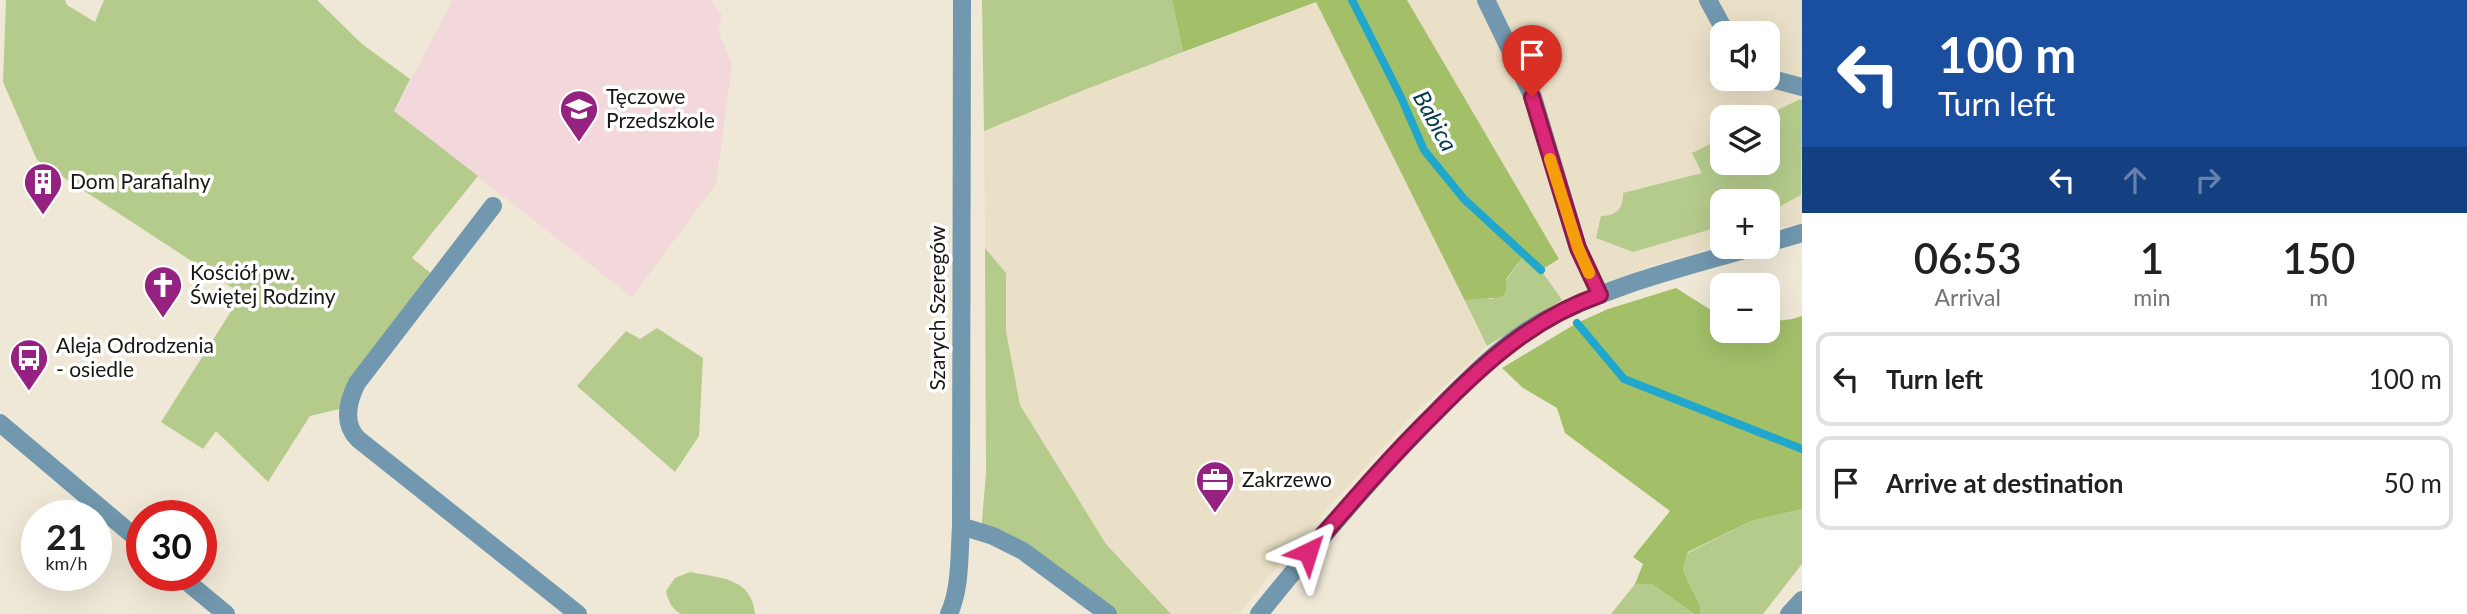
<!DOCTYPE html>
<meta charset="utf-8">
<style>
body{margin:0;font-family:Lato,sans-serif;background:#f6f6f6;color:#202124;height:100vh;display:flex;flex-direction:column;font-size:26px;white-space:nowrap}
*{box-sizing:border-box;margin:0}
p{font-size:23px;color:#757577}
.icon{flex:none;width:38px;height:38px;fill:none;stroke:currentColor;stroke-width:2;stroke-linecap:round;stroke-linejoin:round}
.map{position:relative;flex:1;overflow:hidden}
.sheet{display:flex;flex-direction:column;background:#fff;width:665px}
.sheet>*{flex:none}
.top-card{background:#1a4fa0;color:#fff;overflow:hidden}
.controls{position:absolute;left:1710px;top:21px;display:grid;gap:14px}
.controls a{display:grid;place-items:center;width:70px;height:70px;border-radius:14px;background:#fff;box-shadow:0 7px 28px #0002;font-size:35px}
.speed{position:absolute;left:21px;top:500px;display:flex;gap:14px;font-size:35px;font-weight:700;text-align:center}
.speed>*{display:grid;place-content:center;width:91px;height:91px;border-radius:50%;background:#fff;box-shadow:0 7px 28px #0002;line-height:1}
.speed small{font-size:18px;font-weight:400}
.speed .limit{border:10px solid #d22;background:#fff;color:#111}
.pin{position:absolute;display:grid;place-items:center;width:60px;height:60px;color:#fff;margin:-72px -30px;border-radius:50% 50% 50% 0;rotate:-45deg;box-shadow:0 0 7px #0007}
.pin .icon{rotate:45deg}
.me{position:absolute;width:77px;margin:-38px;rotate:41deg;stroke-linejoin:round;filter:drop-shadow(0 0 5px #0008)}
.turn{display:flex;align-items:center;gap:24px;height:147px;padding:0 21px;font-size:32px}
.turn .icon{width:91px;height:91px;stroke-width:2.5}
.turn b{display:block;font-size:49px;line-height:60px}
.lanes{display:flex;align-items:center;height:66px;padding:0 21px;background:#0003;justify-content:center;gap:35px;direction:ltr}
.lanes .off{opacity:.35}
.eta{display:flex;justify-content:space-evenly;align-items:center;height:119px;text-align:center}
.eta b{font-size:42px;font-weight:600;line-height:49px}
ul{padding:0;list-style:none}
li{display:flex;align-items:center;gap:21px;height:94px;margin:0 14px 10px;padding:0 7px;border:4px solid #e0e0e0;border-radius:14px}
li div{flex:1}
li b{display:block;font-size:26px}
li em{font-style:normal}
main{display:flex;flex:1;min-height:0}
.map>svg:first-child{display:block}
.built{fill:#eae0c7;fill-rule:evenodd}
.education{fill:#f2d7db}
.green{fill:#b5cb8c}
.forest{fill:#a3c069}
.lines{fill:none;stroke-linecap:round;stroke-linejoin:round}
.stream{stroke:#21a6cc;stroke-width:8}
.minor{stroke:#7198ae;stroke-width:18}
.route-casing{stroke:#8e194d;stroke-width:18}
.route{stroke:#db2777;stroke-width:12}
.slow{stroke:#f59e0b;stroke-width:12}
.labels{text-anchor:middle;stroke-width:7;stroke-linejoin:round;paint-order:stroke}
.poi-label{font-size:21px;fill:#191711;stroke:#fff;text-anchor:start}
.street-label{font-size:21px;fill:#191711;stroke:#fff}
.water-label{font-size:23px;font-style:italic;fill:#003949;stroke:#fff}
</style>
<main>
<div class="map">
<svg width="1802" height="614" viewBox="0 0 1802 614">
<rect width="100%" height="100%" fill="#f0e8d7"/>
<g class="built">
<path d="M1407,0H1802V222L1768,231V201H1722V245L1645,268L1562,300L1541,270L1559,258ZM1722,33H1768V79H1722ZM1722,117H1768V163H1722Z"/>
<polygon points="1316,2 1487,346 1408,420 1293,547 1239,614 1171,614 1106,544 1019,405 1006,331 1006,273 985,248 984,131 1084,90"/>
</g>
<polygon class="education" points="453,0 710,0 722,15 718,31 732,64 716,184 632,297 394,111"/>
<g class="green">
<polygon points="6,0 65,0 67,5 95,22 104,0 317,0 362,44 410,79 394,111 478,176 412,258 437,278 348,407 310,416 268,482 216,431 203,449 161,422 242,294 37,160 3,82"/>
<polygon points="982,0 1172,0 1183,52 1084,90 984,131"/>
<path d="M1800,99L1802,101L1801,195L1768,213V201H1722V226L1633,252L1596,238L1601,216C1616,216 1624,208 1623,193L1702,173L1692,153L1722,138V163H1768V117H1764Z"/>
<polygon points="985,248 1006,273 1006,331 1020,405 1106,544 1171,614 1108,614 981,532 986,473"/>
<polygon points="1525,255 1541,270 1562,300 1487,346 1465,301 1477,297 1492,299 1507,288 1506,280"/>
<polygon points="657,328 703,358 699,436 675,472 577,386 626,331 640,339"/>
<polygon points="1802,509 1802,564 1763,614 1700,614 1700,606 1683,570 1688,553 1751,521"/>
<path d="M690,572C719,578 752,577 755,614H681C672,609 668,601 666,591L675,578Z"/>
<polygon points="1635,584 1652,584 1694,614 1611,614"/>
</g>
<g class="forest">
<path d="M1172,0H1407L1559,259L1541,270L1524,256L1506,279L1507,288L1503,296C1490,300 1478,297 1465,301L1316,2L1183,52Z"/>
<polygon points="1676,288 1722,317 1722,331 1768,331 1768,322 1792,319 1802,316 1802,509 1751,521 1688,552 1683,570 1700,606 1700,614 1694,614 1652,584 1635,584 1643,564 1633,557 1670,511 1565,433 1557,408 1523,388 1502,368 1577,323 1608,309"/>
</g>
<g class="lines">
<g class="stream">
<polyline points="1352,0 1400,95 1424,150 1464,199 1541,270"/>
<polyline points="1577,323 1624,379 1802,449"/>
</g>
<g class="minor">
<polyline points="1486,0 1533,97 1578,248 1600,295"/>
<polyline points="1708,0 1726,33"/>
<polyline points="1768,78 1802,87"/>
<path d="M493,206L357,383C348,401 342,423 358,439L578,614"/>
<polyline points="1768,243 1802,233"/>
<polyline points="0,423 142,543"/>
<polyline points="961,526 993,536 1023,551 1108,614"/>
<polyline points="180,576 226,614"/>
<path d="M949,614C961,587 959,555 961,526L962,0"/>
<path d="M1259,614C1316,543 1374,474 1438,410C1470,377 1503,343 1543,321C1609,285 1683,268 1754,247"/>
<polyline points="1789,614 1802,600"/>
</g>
</g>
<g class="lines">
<g class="route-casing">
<path id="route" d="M1308,552C1350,504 1390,457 1435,413C1483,364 1533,318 1600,295L1578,248L1532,97"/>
</g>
<use href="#route" class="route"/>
<polyline class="slow" points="1550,159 1578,248 1589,273"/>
</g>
<defs>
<g id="school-pin" transform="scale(2.0125)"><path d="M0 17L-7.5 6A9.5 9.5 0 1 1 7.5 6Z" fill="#952280" stroke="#fff"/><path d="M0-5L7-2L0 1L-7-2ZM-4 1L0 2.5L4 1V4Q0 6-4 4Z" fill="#fff"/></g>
<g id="building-pin" transform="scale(2.0125)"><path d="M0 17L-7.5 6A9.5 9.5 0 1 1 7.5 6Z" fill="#952280" stroke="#fff"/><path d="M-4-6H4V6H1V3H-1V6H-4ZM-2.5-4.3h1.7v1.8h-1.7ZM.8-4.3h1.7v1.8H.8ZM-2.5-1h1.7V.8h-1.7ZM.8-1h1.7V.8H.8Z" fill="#fff"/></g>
<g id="church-pin" transform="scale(2.0125)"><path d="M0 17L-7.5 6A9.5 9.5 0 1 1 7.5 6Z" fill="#952280" stroke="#fff"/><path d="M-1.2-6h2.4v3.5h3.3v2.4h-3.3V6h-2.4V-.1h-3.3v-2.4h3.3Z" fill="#fff"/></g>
<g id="bus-pin" transform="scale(2.0125)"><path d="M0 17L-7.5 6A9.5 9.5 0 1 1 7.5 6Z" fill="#952280" stroke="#fff"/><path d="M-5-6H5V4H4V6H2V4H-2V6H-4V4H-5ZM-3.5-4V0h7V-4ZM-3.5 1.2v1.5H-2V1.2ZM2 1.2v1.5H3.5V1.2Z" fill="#fff"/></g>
<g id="office-pin" transform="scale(2.0125)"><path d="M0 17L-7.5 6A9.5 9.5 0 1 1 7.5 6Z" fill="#952280" stroke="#fff"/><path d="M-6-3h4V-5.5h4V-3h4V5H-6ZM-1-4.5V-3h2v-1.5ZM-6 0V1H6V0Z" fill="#fff"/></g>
</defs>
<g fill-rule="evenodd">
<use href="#school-pin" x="579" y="109"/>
<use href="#building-pin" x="43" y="182"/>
<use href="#church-pin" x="163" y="285"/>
<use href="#bus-pin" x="29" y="358"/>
<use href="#office-pin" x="1215" y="480"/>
</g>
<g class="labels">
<g class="poi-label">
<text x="606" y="104">Tęczowe<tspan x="606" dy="24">Przedszkole</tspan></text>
<text x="70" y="189">Dom Parafialny</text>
<text x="190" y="280">Kościół pw.<tspan x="190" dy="24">Świętej Rodziny</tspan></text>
<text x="56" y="353">Aleja Odrodzenia<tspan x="56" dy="24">- osiedle</tspan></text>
<text x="1242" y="487">Zakrzewo</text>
</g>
<g class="street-label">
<text transform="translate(938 308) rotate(-90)" y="7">Szarych Szeregów</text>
</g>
<g class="water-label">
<text transform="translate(1435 121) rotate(61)" y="8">Babica</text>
</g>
</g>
</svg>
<div class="controls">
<a><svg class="icon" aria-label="sound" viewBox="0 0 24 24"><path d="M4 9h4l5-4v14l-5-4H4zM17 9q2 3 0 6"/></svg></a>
<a><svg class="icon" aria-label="layers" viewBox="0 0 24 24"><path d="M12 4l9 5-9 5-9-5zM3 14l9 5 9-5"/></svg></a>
<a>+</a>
<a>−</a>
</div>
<div class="speed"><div>21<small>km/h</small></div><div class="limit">30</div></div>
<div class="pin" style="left:1532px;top:97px;background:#d93025"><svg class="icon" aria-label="arrive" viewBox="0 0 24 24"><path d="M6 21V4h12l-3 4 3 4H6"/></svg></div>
<svg class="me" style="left:1308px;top:552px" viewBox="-20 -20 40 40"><path d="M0-17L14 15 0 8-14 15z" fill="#db2777" stroke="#fff" stroke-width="4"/></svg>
</div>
<section class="sheet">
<div class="top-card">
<div class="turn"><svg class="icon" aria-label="left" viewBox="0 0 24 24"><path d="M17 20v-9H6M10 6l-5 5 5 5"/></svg><div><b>100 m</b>Turn left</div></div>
<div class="lanes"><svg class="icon" aria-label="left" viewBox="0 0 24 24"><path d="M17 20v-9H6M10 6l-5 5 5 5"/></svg><svg class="icon off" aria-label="ahead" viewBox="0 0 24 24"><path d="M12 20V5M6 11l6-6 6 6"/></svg><svg class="icon off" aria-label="right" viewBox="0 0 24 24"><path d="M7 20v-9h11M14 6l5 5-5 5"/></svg></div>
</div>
<div class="eta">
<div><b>06:53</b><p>Arrival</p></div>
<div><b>1</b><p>min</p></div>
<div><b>150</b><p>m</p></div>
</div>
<ul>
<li><svg class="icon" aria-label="left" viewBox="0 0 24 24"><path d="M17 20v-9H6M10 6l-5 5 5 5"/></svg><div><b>Turn left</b></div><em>100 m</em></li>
<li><svg class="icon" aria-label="arrive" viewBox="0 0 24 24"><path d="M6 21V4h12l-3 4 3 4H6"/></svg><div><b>Arrive at destination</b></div><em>50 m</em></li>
</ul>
</section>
</main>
